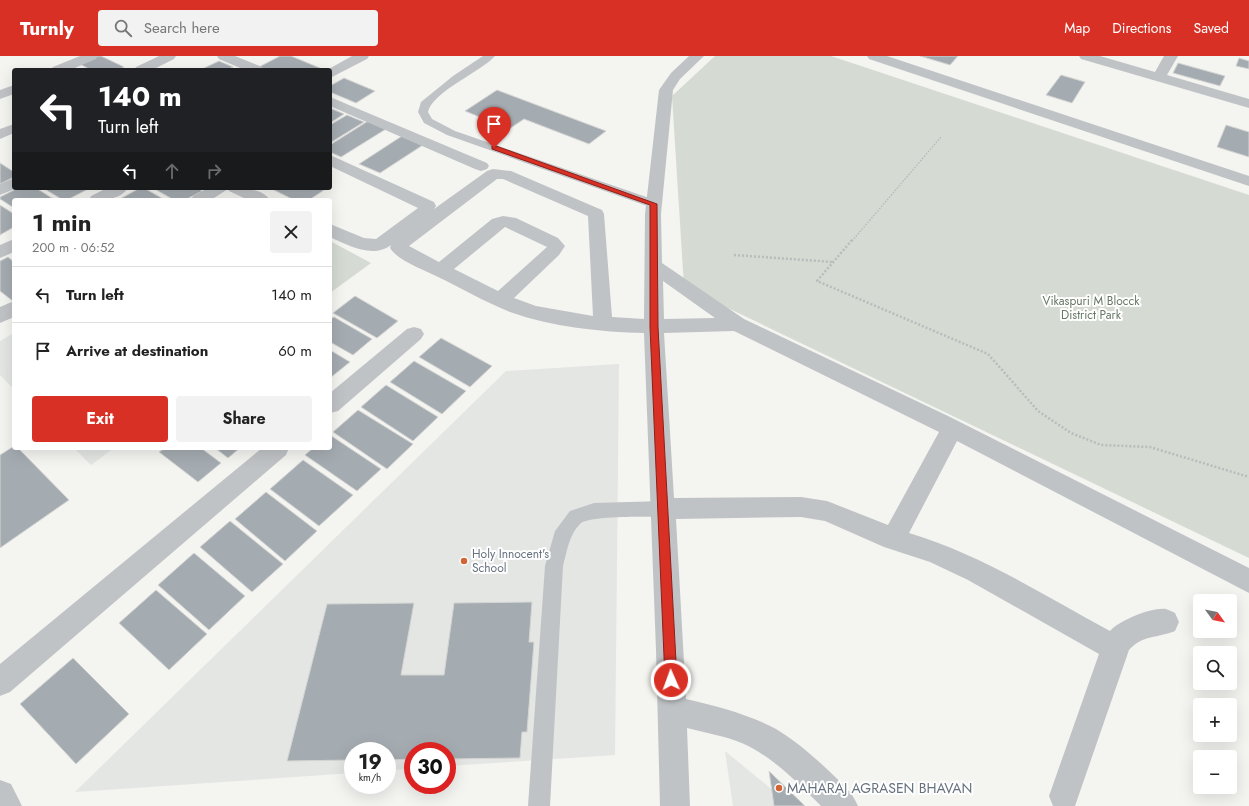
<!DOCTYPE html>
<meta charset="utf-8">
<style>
body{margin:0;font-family:Jost,sans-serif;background:#f2f2f2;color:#222;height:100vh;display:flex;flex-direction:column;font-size:15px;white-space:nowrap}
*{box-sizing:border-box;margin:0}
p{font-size:13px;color:#767676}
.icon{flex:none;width:22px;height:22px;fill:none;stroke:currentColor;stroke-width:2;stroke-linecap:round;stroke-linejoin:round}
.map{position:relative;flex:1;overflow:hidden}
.panel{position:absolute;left:12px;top:142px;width:320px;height:252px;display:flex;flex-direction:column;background:#fff;border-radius:4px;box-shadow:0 4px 16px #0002}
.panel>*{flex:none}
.hud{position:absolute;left:12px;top:12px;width:320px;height:122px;border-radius:4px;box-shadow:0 4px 16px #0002;background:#202124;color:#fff;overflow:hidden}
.needle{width:26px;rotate:123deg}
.buttons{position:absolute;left:1193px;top:538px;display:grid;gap:8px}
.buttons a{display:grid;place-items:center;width:44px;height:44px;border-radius:4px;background:#fff;box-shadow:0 4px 16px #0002;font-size:20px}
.speed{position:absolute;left:344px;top:686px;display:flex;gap:8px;font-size:20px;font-weight:700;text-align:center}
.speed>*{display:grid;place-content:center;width:52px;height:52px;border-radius:50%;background:#fff;box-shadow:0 4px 16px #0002;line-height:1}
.speed small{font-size:10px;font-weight:400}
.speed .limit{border:6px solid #d22;background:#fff;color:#111}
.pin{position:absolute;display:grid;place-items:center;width:34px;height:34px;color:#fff;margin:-41px -17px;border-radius:50% 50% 50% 0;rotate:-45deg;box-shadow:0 0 4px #0007}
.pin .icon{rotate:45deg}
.me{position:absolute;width:44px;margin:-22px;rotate:358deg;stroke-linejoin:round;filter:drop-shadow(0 0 3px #0008)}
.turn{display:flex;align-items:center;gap:14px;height:84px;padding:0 20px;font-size:18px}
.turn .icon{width:52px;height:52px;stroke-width:2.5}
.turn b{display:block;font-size:28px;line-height:34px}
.lanes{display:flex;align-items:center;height:38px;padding:0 20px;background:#0003;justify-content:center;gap:20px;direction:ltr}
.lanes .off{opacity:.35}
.round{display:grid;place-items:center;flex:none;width:42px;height:42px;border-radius:4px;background:#f2f2f2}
.headline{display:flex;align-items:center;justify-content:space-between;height:68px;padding:0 20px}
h1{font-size:24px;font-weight:700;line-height:30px}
.action{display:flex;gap:8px;margin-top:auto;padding:8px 20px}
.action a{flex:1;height:46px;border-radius:4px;background:#d93025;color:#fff;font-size:16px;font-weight:700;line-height:46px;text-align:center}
.action a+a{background:#f2f2f2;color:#222}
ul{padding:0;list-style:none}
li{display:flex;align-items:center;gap:12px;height:56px;padding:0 20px;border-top:1px solid #e0e0e0}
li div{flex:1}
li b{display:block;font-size:15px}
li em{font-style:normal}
header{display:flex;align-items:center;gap:24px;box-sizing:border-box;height:56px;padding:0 20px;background:#d93025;color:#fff}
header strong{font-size:19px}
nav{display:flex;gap:22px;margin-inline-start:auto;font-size:14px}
.search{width:280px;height:36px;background:#f2f2f2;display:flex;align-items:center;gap:10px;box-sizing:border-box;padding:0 14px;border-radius:4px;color:#767676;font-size:15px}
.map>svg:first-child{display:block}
.built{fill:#e4e6e4}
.green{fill:#d5dbd2}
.building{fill:#a5acb1;stroke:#d5d5d3}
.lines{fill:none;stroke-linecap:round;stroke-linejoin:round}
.path-far1{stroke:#b9bbbd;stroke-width:1.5;stroke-dasharray:1.5 1.5;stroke-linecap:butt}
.path{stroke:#b9bbbd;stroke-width:2.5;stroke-dasharray:2 2;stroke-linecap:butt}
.service{fill:#c0c3c6;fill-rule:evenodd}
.minor{fill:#c0c3c6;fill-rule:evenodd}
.route{fill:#d93025;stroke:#8d1f18}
.poi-dot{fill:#d16334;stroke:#fff;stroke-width:1.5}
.labels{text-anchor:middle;stroke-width:4;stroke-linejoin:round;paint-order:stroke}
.park-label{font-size:12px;fill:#677764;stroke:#fff}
.poi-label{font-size:12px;fill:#66727f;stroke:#fff;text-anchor:start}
.near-poi-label{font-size:14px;fill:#66727f;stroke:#fff;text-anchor:start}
</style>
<header>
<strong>Turnly</strong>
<div class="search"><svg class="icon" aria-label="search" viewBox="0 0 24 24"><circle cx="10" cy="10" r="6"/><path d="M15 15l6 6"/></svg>Search here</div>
<nav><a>Map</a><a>Directions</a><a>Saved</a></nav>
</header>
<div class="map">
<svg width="1249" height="750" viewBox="0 0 1249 750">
<rect width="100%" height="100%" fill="#f4f4f1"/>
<g class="built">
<polygon points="14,277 14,333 0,319 0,285"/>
<polygon points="619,308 615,699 447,710 447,695 413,695 413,713 387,714 387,695 353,695 353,717 75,736 506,315"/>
<polygon points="74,392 114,392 91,409"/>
<polygon points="725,695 792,750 733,750"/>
</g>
<g class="green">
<polygon points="715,0 831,0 1249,139 1249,502 684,231 672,40"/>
<polygon points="330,185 371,207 330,237"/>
</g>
<g class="building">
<polygon points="95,0 101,0 124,11 118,14 91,14 78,7"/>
<polygon points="280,0 291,0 320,12 315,14 266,14 259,11"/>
<polygon points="920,0 958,0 950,9"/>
<polygon points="1239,2 1249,5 1249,13 1236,10"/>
<polygon points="219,5 233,11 227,14 200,14"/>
<polygon points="1178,7 1225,20 1220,30 1173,17"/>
<polygon points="1061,19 1085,26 1072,47 1046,39"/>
<polygon points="344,22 375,35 356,47 330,36 330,30"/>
<polygon points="497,34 606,75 589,88 524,63 509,73 465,55"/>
<polygon points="330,52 344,58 330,67"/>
<polygon points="347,59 364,66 330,87 330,69"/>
<polygon points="368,65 386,73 341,101 330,96 330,89"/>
<polygon points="1226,69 1249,76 1249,101 1217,91"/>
<polygon points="402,80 423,89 380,117 359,108"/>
<polygon points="0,107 14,116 14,121 0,128"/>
<polygon points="18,132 36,132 55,144 14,144 14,152 0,143 0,141"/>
<polygon points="43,132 90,132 67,144 63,144"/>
<polygon points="140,132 144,132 165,144 118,144"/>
<polygon points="153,132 197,132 202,135 185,144 174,144"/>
<polygon points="270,132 327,132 309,144 294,144"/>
<polygon points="0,149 14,158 14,171 0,179"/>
<polygon points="8,201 14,206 14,246 0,235 0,205"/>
<polygon points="355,240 398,265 377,282 333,257"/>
<polygon points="334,261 372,283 353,299 330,286 330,263"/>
<polygon points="441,282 492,310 470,331 419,301"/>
<polygon points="330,294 350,306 330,322"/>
<polygon points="414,305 466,335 442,358 390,326"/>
<polygon points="386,329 438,361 413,385 361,351"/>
<polygon points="358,354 413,388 387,413 333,376"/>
<polygon points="330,379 381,413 357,435 305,399 313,392 330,392"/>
<polygon points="14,390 14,392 18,392 69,444 0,492 0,399"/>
<polygon points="165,392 201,392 221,407 198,426 159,396"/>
<polygon points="215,392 240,392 228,402"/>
<polygon points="303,404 353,439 319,470 270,433"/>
<polygon points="266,436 317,475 285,505 235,463"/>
<polygon points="230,465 283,508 252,536 200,491"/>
<polygon points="194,497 245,540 209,574 158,529"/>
<polygon points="156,534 207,578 169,614 119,567"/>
<polygon points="532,546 529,586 534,586 527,676 522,676 520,702 447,703 447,695 413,695 413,703 387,704 387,695 353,695 353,704 287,705 327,548 414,547 401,619 444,619 454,547"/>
<polygon points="73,602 129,658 76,708 20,648"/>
<polygon points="769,715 805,750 774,750"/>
</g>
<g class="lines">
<polyline class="path-far1" points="852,185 941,81"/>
<g class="path">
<polyline points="852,184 817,225 988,298 1038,355 1071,377 1101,389 1150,391 1249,421"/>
<polyline points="734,199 833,206"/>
</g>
<g class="service">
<path d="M483,0H495C481,16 433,35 428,56L432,63L455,75L658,145L660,148L658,151H650L447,79L424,67L418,56L421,46L453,20Z"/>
<path d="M663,445L669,448L672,453L669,458L663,461C649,461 589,459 580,468C569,479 567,495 563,510L550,750H528L545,510L555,475L570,455L594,447Z"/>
</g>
<g class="minor">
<polygon points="80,0 98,0 96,3 70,14 51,14 53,11"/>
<polygon points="159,0 176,0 174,3 152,14 134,14 136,11"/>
<polygon points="217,0 235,0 262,11 264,14 245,14 219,3"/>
<polygon points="352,0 369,0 367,3 330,22 330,14 327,14"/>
<path d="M689,0H704L680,23L673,34L661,158L662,207L744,263L948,360L1249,512V537L957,385L909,477C980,498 1045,540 1110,575C1120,564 1152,551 1166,553C1169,554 1173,556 1175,557L1179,566L1175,575C1158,582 1142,579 1129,594L1075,750H1053L1049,740L1099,598L968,524L930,506L884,491L825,465L801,461L676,463L686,643C716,650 748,658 776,673C796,685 813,700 829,715C840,726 852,735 858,750H821C798,727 774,702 744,688C726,680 706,677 687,672L690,750H660L656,594L644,277C600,276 552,271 510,256C485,246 461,232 436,220C424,214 397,204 390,192L391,189C373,203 347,189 330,181V168L364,182L376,183L418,152L330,110V99L434,146L436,150L434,153L487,115L493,113L511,115L602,154L604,158L612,261L644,263L645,158L659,34L671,17ZM497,123H503L588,160L593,260L536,250L514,242L559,199L565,190L558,182L516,162L503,160L492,163L439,206L409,190ZM505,171L547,191L498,235L454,213ZM663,225L715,262L664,263ZM734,275L939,376L888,469L827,445L801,441L674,442L664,277Z"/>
<polygon points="867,0 887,0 1249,120 1249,130 869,3"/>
<polygon points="1079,0 1100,0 1155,16 1164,0 1178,0 1167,19 1249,43 1249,52 1081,3"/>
<polygon points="14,29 14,38 0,43 0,34"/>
<polygon points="330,41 487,107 489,110 487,113 481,115 475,113 330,50"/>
<polygon points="14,68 14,77 0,83 0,73"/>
<polygon points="14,122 14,132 17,132 0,139 0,128"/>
<path d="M107,132H128C119,145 102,144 89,144L91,140Z"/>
<path d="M208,132C225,132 259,128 270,144H248L229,135L228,133L211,144H191L193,140Z"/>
<polygon points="14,183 14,196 0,202 0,189"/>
<polygon points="14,245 14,261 0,267 0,251"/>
<polygon points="414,271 421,273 424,278 421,283 338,355 330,357 330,337 407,273"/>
<polygon points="262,392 289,392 286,399 10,636 0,640 0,608"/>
<polygon points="0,724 11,728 22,750 0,750"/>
</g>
</g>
<polygon class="route" points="492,90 496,90 657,148 658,271 677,624 675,628 671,630 667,628 665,624 650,271 650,149 492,93"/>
<g class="poi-dot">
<circle cx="464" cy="505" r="4"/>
<circle cx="779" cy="732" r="4"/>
</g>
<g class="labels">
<g class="park-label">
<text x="1091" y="249">Vikaspuri M Blocck<tspan x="1091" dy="14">District Park</tspan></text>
</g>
<g class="poi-label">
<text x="472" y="502">Holy Innocent's<tspan x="472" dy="14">School</tspan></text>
</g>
<g class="near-poi-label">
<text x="787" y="737">MAHARAJ AGRASEN BHAVAN</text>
</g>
</g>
</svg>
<div class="buttons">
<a><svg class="needle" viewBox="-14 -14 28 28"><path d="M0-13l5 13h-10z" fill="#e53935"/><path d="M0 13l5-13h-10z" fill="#767676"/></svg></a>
<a><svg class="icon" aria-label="search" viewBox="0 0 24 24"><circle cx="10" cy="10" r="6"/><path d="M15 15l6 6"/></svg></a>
<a>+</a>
<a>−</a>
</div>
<div class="speed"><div>19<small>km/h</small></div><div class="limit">30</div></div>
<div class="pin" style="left:494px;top:92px;background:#d93025"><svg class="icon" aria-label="arrive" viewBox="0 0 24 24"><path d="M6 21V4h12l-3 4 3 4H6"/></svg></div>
<svg class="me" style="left:671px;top:624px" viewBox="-20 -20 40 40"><circle r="17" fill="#d93025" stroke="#fff" stroke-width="3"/><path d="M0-11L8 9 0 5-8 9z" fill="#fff"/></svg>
<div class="hud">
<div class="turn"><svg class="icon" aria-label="left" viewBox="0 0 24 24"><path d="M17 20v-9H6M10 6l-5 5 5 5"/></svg><div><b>140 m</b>Turn left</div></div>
<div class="lanes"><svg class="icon" aria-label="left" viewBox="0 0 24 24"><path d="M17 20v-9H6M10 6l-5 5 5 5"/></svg><svg class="icon off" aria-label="ahead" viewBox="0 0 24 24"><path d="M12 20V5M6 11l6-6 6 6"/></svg><svg class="icon off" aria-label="right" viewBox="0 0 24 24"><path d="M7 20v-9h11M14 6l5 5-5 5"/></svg></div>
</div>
<section class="panel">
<div class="headline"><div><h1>1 min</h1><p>200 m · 06:52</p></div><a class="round"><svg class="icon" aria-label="close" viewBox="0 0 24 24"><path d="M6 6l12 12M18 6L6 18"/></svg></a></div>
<ul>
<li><svg class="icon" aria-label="left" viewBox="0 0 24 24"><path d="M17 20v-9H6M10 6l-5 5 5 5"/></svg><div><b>Turn left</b></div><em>140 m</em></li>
<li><svg class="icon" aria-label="arrive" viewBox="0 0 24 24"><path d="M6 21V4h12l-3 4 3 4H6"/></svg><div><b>Arrive at destination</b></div><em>60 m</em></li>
</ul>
<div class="action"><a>Exit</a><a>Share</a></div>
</section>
</div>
